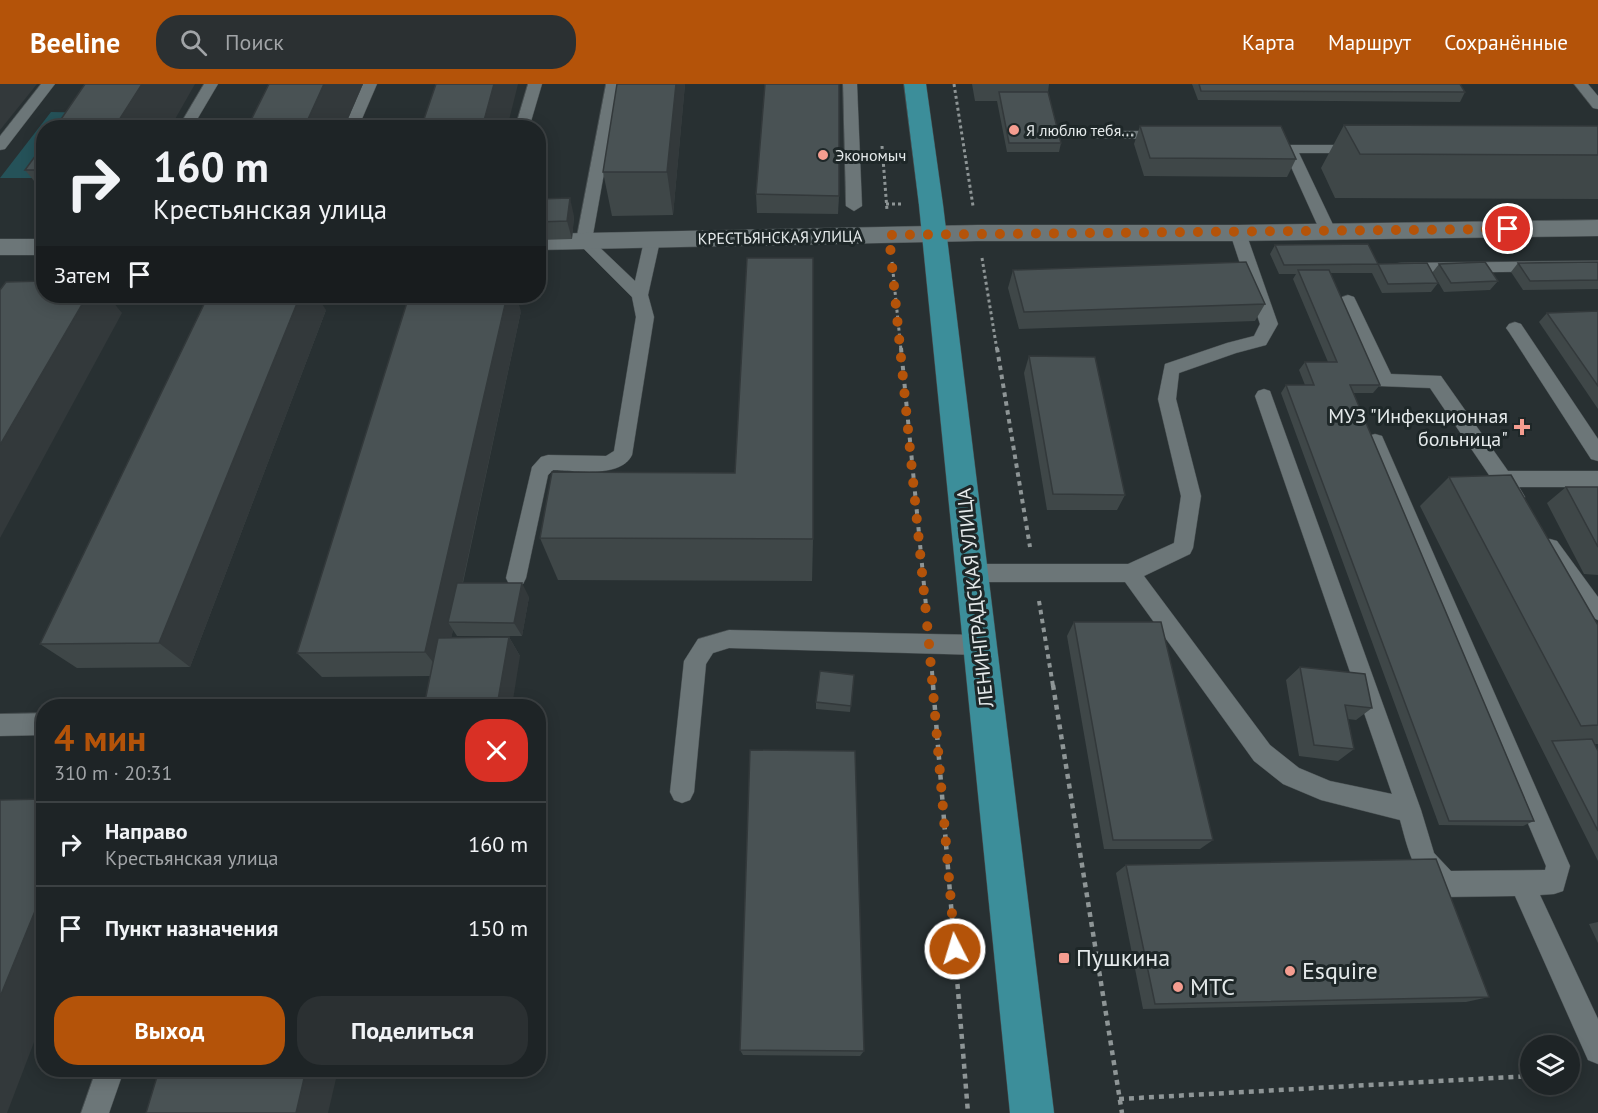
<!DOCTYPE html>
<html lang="ru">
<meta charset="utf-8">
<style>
body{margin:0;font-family:"PT Sans",sans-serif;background:#2b3032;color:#f1f3f6;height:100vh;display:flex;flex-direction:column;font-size:22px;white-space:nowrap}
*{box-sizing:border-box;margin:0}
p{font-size:20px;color:#a1a4a7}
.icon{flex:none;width:33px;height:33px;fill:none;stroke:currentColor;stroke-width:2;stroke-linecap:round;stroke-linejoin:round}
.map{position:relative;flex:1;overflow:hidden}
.drawer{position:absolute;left:36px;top:615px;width:510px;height:378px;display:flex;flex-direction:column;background:#1e2426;border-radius:24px;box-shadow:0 3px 15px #0003,0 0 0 2px #3c4143}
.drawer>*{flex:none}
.guide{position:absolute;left:36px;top:36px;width:510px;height:183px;border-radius:24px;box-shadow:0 3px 15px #0003,0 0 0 2px #3c4143;background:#1e2426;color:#f1f3f6;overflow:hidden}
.fabs{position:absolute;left:1520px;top:951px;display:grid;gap:12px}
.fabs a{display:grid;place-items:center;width:60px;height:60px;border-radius:50%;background:#1e2426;box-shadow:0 3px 15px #0003,0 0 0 2px #3c4143;font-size:30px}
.pin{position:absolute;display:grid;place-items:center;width:51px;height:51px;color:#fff;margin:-26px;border:3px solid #fff;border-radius:50%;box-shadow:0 2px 6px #0007}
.me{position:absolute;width:66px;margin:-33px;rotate:355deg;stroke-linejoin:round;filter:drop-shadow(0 0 4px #0008)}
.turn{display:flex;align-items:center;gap:21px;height:126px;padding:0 18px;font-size:27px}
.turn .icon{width:78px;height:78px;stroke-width:2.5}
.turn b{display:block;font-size:42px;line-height:51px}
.then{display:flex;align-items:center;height:57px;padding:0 18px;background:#0003;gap:12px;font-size:22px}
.round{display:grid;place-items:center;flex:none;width:63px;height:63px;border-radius:24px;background:#2b3032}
.overview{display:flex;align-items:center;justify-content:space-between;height:102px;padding:0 18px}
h1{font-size:36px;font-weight:700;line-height:45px;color:#b45309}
.button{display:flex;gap:12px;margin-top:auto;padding:12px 18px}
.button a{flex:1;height:69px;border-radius:24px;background:#b45309;color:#fff;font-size:24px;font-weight:700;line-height:69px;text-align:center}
.button a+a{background:#2b3032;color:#f1f3f6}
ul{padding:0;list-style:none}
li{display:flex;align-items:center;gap:18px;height:84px;padding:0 18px;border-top:2px solid #3c4143}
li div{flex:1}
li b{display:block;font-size:22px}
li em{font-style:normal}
header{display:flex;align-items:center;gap:36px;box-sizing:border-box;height:84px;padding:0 30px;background:#b45309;color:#fff}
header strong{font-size:28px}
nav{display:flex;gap:33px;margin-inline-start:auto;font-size:21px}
.search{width:420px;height:54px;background:#2b3032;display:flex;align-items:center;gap:15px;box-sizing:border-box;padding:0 21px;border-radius:24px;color:#a1a4a7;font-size:22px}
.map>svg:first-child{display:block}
.green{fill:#255259}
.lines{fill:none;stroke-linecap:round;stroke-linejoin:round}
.service-casing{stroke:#474e50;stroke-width:1}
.minor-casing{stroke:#474e50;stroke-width:1}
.trunk-casing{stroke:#474e50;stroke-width:1}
.path-far2{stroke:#8e9596;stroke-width:3;stroke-dasharray:3 3;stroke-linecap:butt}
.path-far1{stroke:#8e9596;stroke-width:4;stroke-dasharray:4.5 4.5;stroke-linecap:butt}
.path{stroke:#8e9596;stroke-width:4.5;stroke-dasharray:5 5;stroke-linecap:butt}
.service{fill:#6c7678;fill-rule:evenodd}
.minor{fill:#6c7678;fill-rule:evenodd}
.trunk{fill:#3c8e9a;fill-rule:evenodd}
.wall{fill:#3f4748}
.shaded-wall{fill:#33393b}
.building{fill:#495254;stroke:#33393b;stroke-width:1.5}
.route{stroke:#b45309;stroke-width:10;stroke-dasharray:0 18}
.poi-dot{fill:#f59d90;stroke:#1e2728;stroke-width:2}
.labels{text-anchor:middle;stroke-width:6;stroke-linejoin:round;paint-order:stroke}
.far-poi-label{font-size:16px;fill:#e4e9ea;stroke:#1e2728;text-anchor:start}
.far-street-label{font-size:16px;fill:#e4e9ea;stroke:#1e2728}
.poi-label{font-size:20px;fill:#e4e9ea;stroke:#1e2728;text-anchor:end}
.street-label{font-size:20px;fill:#e4e9ea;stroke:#1e2728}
.near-poi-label{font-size:24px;fill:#e4e9ea;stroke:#1e2728;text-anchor:start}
</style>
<header>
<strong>Beeline</strong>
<div class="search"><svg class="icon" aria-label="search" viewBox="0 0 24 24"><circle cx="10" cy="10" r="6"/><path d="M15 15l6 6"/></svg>Поиск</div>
<nav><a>Карта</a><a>Маршрут</a><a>Сохранённые</a></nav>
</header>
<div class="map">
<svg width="1598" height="1029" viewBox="0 0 1598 1029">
<rect width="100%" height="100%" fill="#283032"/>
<polygon class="green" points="51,28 97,29 86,43 44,44 43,94 0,94"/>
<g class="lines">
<g class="service-casing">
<g id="service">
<polygon points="41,0 55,0 5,65 0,66 0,52"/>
<polygon points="204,0 218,0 192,44 178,44"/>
<polygon points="363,0 377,0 358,44 344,44"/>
<polygon points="528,0 542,0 529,44 515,44"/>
<path d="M606,0H620L592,156L635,197L644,157L646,153H658L660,157L648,211L654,233L632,371C620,395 575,386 553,386L548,391L526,494L523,500L516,503L509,500L506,494L532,383L541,373L548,371L606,372L614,367L636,233L632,213L576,157Z"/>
<polygon points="843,0 857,0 862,122 854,127 846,122"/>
<polygon points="1574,0 1588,0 1598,12 1598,25 1593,24"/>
<polygon points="1097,47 1164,47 1171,51 1164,55 1092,54 1090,51 1092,48"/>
<polygon points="1290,61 1358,61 1365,65 1358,69 1299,69 1336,147 1334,151 1322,151 1320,147 1283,65"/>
<path d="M1238,144L1246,149L1278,240L1266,261L1236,269L1179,289L1176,315L1201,412L1193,464L1190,470L1144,492L1270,661L1299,684L1330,697L1392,710L1255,312L1258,307L1264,305L1270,307L1421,726L1434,769L1451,787L1545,786L1546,782L1366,357L1368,352L1375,350L1382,352L1570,782L1563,807L1554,810L1540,811L1598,935V980L1588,976L1515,812L1446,813C1415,800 1408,765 1400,736L1321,716L1283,700L1254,677L1125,498H972L965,495L962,489L965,483L972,480H1128L1174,459L1181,412L1158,315L1165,280L1227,259L1254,252L1260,240L1230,149Z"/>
<polygon points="1598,177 1598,187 1400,189 1394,188 1392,184 1394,180 1400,179"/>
<polygon points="1348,211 1354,213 1356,217 1391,290 1441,292 1508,387 1598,387 1598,403 1519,403 1525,413 1522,419 1515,421 1508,419 1430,304 1379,302 1340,217 1342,213"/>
<polygon points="1515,238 1521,240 1598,355 1598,377 1591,375 1509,248 1506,244 1509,240"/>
<path d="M1550,455L1557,457L1598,513V536C1577,528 1556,488 1543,469L1540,463L1543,457Z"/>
<polygon points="729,546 980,551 988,554 991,561 988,568 980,571 729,564 713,569 706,580 694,708 690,716 682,719 674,716 670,708 684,577 698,555"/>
<polygon points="44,629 44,651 0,652 0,630"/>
<polygon points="96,986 124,986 109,1029 81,1029"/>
</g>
</g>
<g class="minor-casing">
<g id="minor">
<polygon points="1598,136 1598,152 1238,157 977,157 538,166 538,150 977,141 1238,141"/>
<rect x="0" y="155" width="44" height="16"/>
</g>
</g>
<g class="trunk-casing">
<polygon id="trunk" points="904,0 926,0 943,121 1054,1029 1010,1029 919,121"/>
</g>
<g class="path-far2">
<polyline points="954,0 973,122"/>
<polyline points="882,62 887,126"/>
<polyline points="886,120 901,120"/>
<polyline points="982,174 997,266"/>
<polyline points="892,178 901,266"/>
</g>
<g class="path-far1">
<polyline points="901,264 927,532"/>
<polyline points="997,264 1030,463"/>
<polyline points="1039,517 1053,602"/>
<polyline points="932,587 933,602"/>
</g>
<g class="path">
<polyline points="933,601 968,1029"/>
<polyline points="1053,601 1122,1029"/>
<polyline points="1119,1015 1530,992"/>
</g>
<use href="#service" class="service"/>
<use href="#minor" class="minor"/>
<use href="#trunk" class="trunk"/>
</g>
<g class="wall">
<polygon points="685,0 673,131 612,132 603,88"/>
<polygon points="972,0 1049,0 1048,8 1061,59 1059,68 1007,68 997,17 975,17"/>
<polygon points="1192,0 1460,0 1465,8 1460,18 1198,16"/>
<polygon points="1344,41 1598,42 1598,115 1335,114 1321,84"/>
<polygon points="1140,42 1296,75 1287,93 1144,92 1134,60"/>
<polygon points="44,60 44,109 25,86"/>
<polygon points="756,110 839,112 838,130 757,129"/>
<polygon points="538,115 574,132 572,155 538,156"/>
<polygon points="1275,161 1432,189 1439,180 1498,197 1490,206 1444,208 1434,191 1438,199 1431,208 1382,209 1372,189 1330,189 1380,301 1373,309 1353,309 1534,737 1523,742 1439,741 1281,309 1286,301 1305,301 1299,286 1305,278 1328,278 1293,195 1296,190 1279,190 1270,170"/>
<polygon points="1598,178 1598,205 1523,206 1511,188 1518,179"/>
<polygon points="1013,186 1265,220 1255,237 1019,245 1008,204"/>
<polygon points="326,226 190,583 77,584 40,560"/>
<polygon points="521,227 463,499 529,513 522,552 457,552 453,546 451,554 509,553 520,572 430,592 322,593 297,569"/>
<polygon points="1598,227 1598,325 1539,238 1547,229"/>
<polygon points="1029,272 1125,411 1117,426 1047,426 1024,289"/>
<polygon points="735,389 813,455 812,497 558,496 540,454"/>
<polygon points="1449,393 1598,541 1598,660 1594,660 1598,667 1598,777 1420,422"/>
<polygon points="1566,403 1598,403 1598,491 1584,490 1547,419"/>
<polygon points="1074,538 1213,756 1200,765 1104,765 1067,552"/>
<polygon points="1300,583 1372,624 1356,636 1348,635 1354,665 1338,677 1299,672 1286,596"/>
<polygon points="854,591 850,628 816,625 816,618"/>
<polygon points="1126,781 1489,913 1466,918 1143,925 1116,789"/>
<polygon points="1598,838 1598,859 1589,840"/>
<polygon points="740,966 864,967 860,972 743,971"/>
</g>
<g class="shaded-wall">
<polygon points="0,0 37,0 0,46"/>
<polygon points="142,0 195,0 170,44 114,44"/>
<polygon points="324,0 363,0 344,44 304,44"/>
<polygon points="494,0 518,0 507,44 482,44"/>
<polygon points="676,0 685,0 673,131 667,88"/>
<polygon points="570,114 574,132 572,155 567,137"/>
<polygon points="87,212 108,212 122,229 0,454 0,361"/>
<polygon points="300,212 317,212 326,226 190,583 159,559"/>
<polygon points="507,212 516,212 521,227 454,538 448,538 453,546 443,591 425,568"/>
<polygon points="522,499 529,513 522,552 514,539"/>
<polygon points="509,553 520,572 512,622 497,622"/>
<polygon points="44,805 44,932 7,1029 0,1029 0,913"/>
<polygon points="306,986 338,986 328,1029 296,1029"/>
</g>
<g class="building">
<polygon points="85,0 142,0 114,44 55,44"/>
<polygon points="269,0 324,0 304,44 247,44"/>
<polygon points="436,0 494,0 482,44 421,44"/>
<polygon points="617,0 676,0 667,88 603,88"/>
<polygon points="765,0 839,0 839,112 756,110"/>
<polygon points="1199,0 1460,0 1465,8 1201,7"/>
<polygon points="999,8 1048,8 1061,59 1009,59"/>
<polygon points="1344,41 1598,42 1598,71 1360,70"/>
<polygon points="1140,42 1281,42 1296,75 1150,74"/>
<polygon points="44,60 44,86 25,86"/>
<polygon points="570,114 567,137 538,138 538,115"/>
<polygon points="1368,160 1378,180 1427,179 1438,199 1388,200 1378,180 1284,181 1275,161"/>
<polygon points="747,174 813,174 813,455 540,454 552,388 735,389"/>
<polygon points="1246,178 1265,220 1024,228 1013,186"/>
<polygon points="1485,178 1498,197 1451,199 1439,180"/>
<polygon points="1598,178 1598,196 1530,197 1518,179"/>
<polygon points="1298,186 1329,186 1380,301 1350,301 1534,737 1449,737 1286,301 1314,301 1305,278 1337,278"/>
<polygon points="44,197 44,212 87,212 0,361 0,206 6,198"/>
<polygon points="208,212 300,212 159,559 40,560"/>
<polygon points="409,212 507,212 425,568 297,569"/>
<polygon points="1598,227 1598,302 1547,229"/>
<polygon points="1029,272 1095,273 1125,411 1053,410"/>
<polygon points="1511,391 1598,541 1598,641 1581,642 1449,393"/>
<polygon points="1566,403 1598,403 1598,463"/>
<polygon points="457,499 522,499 514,539 448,538"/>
<polygon points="1074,538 1161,538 1213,756 1113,756"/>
<polygon points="509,553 497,622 424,622 438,554"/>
<polygon points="1300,583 1365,590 1372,624 1345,621 1354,665 1314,661"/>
<polygon points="820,587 854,591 851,622 816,618"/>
<polygon points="1592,655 1598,667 1598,747 1552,657"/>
<polygon points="750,666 855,667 864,967 740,966"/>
<polygon points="44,715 44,805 0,913 0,716"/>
<polygon points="1436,775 1489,913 1155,920 1126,781"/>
<polygon points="159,986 306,986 296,1029 146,1029"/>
</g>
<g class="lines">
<polyline class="route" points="955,865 929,560 889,151 1508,145"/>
</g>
<g class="poi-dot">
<circle cx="1014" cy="46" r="6"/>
<circle cx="823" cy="71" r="6"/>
<path d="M1519 334h6v6h6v6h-6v6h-6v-6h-6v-6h6z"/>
<rect x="1058" y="868" width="12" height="12" rx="3"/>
<circle cx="1290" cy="887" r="6"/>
<circle cx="1178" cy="903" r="6"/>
</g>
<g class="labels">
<g class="far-poi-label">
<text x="1026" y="52">Я люблю тебя...</text>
<text x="835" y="77">Экономыч</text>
</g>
<g class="far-street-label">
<text transform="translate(780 153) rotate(-1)" y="6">КРЕСТЬЯНСКАЯ УЛИЦА</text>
</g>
<g class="poi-label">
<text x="1508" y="339">МУЗ "Инфекционная<tspan x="1508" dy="23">больница"</tspan></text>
</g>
<g class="street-label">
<text transform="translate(975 514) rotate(-96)" y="7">ЛЕНИНГРАДСКАЯ УЛИЦА</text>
</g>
<g class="near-poi-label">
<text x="1076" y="882">Пушкина</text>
<text x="1302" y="895">Esquire</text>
<text x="1190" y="911">МТС</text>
</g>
</g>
</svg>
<div class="fabs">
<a><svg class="icon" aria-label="layers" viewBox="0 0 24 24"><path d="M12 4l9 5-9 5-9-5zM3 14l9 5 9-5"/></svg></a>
</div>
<div class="pin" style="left:1508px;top:145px;background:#d93025"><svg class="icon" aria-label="arrive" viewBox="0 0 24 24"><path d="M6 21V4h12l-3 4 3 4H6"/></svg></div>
<svg class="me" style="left:955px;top:865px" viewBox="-20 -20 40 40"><circle r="17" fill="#b45309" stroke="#fff" stroke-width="3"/><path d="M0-11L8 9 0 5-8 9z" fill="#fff"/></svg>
<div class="guide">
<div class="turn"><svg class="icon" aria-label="right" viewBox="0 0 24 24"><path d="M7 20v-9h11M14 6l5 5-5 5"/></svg><div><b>160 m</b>Крестьянская улица</div></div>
<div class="then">Затем<svg class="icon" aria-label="arrive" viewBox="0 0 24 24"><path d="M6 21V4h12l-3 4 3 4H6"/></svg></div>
</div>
<section class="drawer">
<div class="overview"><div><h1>4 мин</h1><p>310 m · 20:31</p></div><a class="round" style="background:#d93025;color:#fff"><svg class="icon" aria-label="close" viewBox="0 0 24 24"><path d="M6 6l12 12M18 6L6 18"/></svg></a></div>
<ul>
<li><svg class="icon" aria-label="right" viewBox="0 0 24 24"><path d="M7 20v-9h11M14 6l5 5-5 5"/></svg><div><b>Направо</b><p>Крестьянская улица</p></div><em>160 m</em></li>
<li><svg class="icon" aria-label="arrive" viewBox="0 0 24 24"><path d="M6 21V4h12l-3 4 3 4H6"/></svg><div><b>Пункт назначения</b></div><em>150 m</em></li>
</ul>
<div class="button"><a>Выход</a><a>Поделиться</a></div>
</section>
</div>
